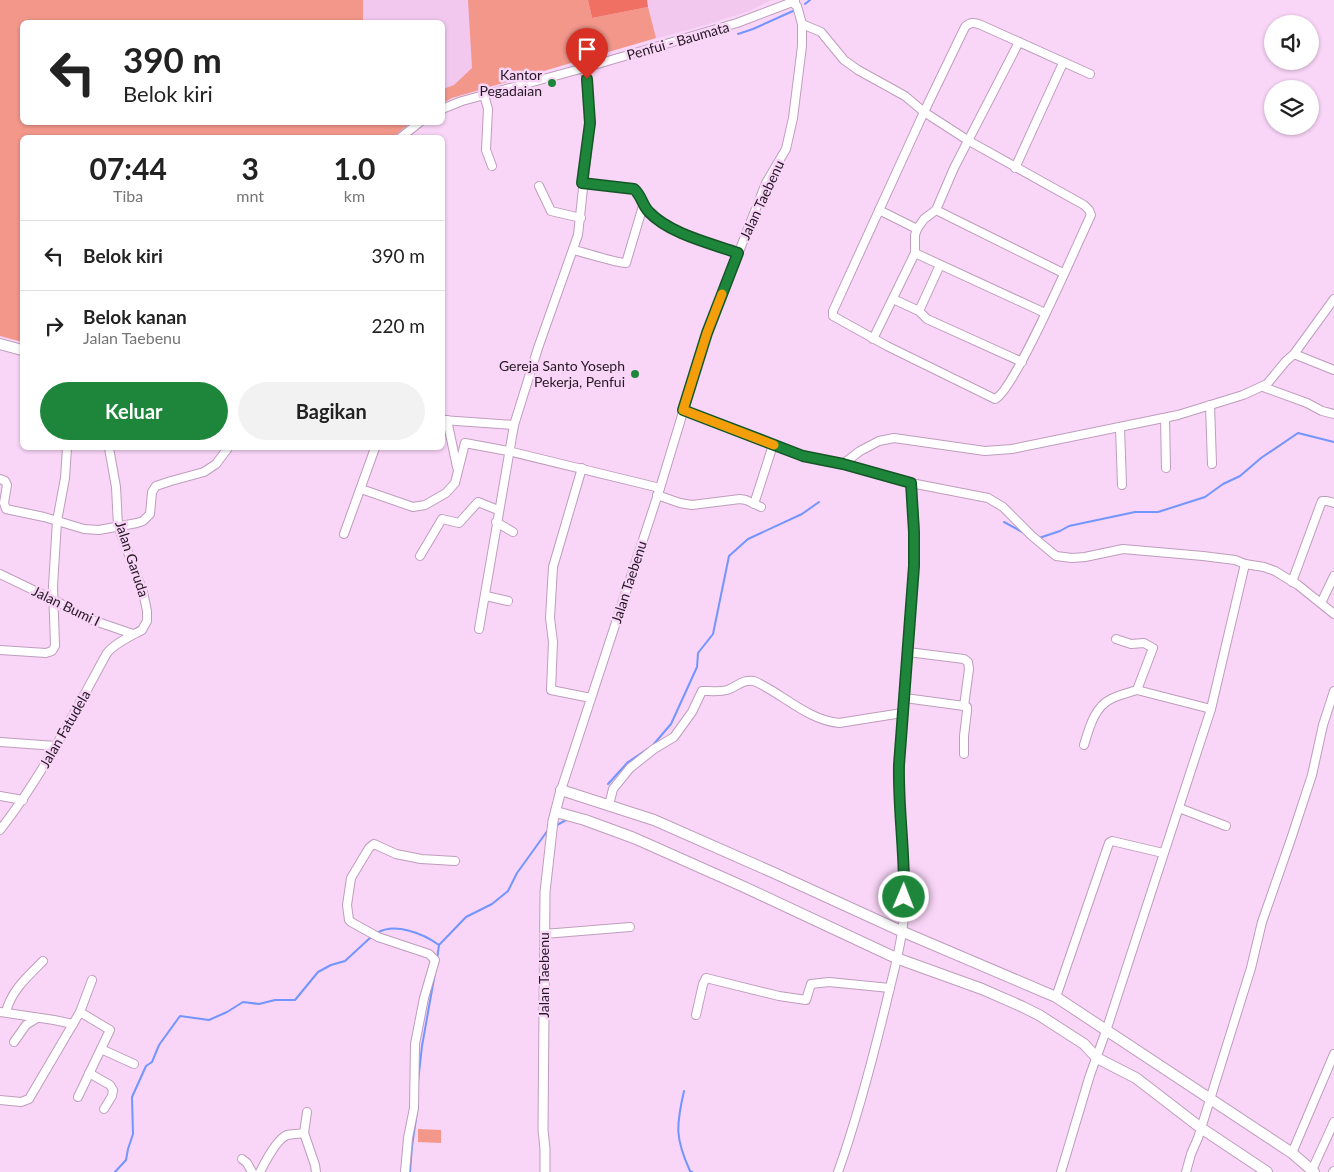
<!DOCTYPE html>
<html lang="id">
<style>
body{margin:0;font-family:Lato,sans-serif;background:#f2f2f2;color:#222;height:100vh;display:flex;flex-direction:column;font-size:19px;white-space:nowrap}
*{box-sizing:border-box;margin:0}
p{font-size:16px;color:#767676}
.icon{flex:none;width:28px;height:28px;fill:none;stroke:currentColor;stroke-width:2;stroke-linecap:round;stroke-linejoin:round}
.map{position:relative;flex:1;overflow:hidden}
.sheet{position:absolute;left:20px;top:135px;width:425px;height:315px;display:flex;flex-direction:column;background:#fff;border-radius:8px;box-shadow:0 1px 4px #0004}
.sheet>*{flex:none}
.hud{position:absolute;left:20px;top:20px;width:425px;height:105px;border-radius:8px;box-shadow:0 1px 4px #0004;background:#fff;color:#222;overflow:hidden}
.fabs{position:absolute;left:1264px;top:15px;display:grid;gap:10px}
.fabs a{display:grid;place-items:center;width:55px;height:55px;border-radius:50%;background:#fff;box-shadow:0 1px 4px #0004;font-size:25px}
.pin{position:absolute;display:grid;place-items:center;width:42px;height:42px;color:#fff;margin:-51px -21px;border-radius:50% 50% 50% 0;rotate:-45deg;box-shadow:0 0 5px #0007}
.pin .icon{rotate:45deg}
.me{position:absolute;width:55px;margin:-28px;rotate:1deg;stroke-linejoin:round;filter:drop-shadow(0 0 4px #0008)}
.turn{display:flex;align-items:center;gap:18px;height:105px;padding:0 20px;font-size:22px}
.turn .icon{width:65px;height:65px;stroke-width:2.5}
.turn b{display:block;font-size:35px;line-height:42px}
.eta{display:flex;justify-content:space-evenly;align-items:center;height:85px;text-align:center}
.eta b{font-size:30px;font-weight:700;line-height:35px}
.cta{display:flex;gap:10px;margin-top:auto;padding:10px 20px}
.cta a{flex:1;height:58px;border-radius:30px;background:#1e863b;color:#fff;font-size:20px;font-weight:700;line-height:58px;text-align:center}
.cta a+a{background:#f2f2f2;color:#222}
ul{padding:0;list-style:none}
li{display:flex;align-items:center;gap:15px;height:70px;padding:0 20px;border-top:1px solid #e0e0e0}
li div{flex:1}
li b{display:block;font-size:19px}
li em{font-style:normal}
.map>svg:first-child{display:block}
.built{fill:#f2c8ef}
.green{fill:#f3978b}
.forest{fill:#f07164}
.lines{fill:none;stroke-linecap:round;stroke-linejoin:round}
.stream{stroke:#7295fe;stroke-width:2}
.minor-casing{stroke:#bf9dbd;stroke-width:10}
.major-casing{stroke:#bf9dbd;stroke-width:11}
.highway-casing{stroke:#bf9dbd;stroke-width:12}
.minor{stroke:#fff;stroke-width:8}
.major{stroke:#fff;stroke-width:9}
.highway{stroke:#fff;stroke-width:10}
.route-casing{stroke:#145726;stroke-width:12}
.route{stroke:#1e863b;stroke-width:9}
.slow{stroke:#f59e0b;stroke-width:9}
.poi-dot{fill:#1e863b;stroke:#f9d5f7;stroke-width:2}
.labels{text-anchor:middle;stroke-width:5;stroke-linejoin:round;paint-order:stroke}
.street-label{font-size:14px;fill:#241824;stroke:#f9d5f7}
.poi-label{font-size:14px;fill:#241824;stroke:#f9d5f7;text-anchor:end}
</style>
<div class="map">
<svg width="1334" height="1172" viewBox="0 0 1334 1172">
<rect width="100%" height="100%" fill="#f9d5f7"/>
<polygon class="built" points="0,0 771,0 749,11 709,24 571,62 453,97 443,103 442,22 22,22 22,122 410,123 391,138 22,138"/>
<g class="green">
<polygon points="0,0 363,0 363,22 22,22 22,122 410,123 392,138 22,138 22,342 0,336"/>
<polygon points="468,0 588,0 592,18 648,7 656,38 452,98 443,103 443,89 454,85 472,68"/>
<polygon points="418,1129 441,1130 441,1143 418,1142"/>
</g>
<polygon class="forest" points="588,0 647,0 648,7 592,18"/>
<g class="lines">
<g class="stream">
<polyline points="805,4 810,0"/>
<polyline points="738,34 753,29 793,11"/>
<polyline points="1004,522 1026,534"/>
<polyline points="1039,538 1060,531 1069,526 1135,512 1158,512 1205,497 1223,484 1240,476 1261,458 1298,433 1334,442"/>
<polyline points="653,745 671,724 697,667 698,653 713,634 729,556 748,539 802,514 819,502"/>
<polyline points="608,784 628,762 649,748"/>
<polyline points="557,825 568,819"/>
<path d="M377,933C395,922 424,934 439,945L437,959"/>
<polyline points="439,945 466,917 492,904 508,891 517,873 548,830"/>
<polyline points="418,1082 422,1046 435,973"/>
<path d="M684,1091C676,1126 675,1138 690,1171L692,1172"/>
<polyline points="115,1172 126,1160 128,1149 133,1134 132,1097 146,1066 152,1062 159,1045 180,1016 209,1020 227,1012 243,1002 259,1004 275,1000 295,1000 318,972 331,965 345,961 371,937"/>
<polyline points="410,1172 412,1146 418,1105"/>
</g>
<g class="minor-casing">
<g id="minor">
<path d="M802,24L821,32L844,60L858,70L905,96L924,112L965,27C970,22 974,22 981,25L1090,74"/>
<polyline points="484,95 488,109 486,150 492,166"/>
<polyline points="442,109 462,101 584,68 737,23 795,1"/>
<path d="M924,112L969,141L1084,205L1089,210L1091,215C1077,244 1015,390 995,399L887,346L833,316V311Z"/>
<polyline points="400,138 420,122"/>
<polyline points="1015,168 1063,63"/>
<path d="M582,183L634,189C643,197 642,207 652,215C675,235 709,243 738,253"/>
<polyline points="539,186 551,211 581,218"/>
<polyline points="936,210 954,168 1019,42"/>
<polyline points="917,229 924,219 936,210 1063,273"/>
<path d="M573,250C583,252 620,264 626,263L643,206"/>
<polyline points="915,253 1045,313"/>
<polyline points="893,299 919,311 927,319 1022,362"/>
<polyline points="919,311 940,265"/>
<polyline points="873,339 915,253 915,235 917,229 879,210"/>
<polyline points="1294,354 1334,370"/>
<polyline points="1263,387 1307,403 1322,411 1334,414"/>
<polyline points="1210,405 1212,464"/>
<polyline points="683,410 803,456 843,464 911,483 988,498 1003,507 1032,536 1056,556 1072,558 1085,557 1123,549 1203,556 1235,560 1245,564 1264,567 1275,571 1298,585 1334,614"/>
<polyline points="1165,418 1166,468"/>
<polyline points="442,420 514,425"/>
<polyline points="447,420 457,467"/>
<polyline points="1120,427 1122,485"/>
<polyline points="843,464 860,451 879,441 894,438 985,451 1012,449 1178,415 1243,395 1267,384 1286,361 1294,354 1334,299"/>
<polyline points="582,468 553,567 550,618 553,642 551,690 591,698"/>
<polyline points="0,479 5,481 7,485 4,503 6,509 44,517 84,529 99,530 137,523 143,521 150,514 152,492 156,486 171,481 204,472 216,464 228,448"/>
<polyline points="361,489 413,507 425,505 446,493 455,483 465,443 508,451 660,488"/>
<polyline points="657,495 680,503 692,505 740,499 746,500 761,507"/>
<polyline points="754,504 773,445"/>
<polyline points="496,522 513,532"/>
<polyline points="344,534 375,448"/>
<polyline points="420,556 442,519 459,523 478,502 498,510"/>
<polyline points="0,574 52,599 89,619 133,634"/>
<polyline points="1292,582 1320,506 1322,501 1327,501 1334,503"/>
<polyline points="486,596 508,601"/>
<polyline points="1321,603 1334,576"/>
<polyline points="479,629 514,425 538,348 578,235 590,123 587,79 584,68"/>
<polyline points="1116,639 1131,644 1144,643 1153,648 1137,690 1211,709"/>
<polyline points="0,650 46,653 52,651 55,646 53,586 57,521 65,478 67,448"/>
<polyline points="905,698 964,706 969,669 968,662 964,659 908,652"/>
<polyline points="964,706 967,707 967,711 964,736 964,754"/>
<polyline points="0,742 56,746"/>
<path d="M1084,745C1089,729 1094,707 1111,699C1119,695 1128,693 1137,690"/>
<polyline points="561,790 660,488 707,333 766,183 786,149 793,118 802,46 802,24 797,6 793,3"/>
<polyline points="0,796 23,800"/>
<path d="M609,805L613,789L630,768L654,749L674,737L692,712L702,691C710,691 720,692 727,690C737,687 742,679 754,681C782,693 807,720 839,723L902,713"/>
<polyline points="1179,808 1226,826"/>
<path d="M0,830C43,775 74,713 107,653C115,643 131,636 142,630L147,621V611L143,592L118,526L116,487L109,448"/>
<polyline points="544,934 630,927"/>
<polyline points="1056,997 1109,843 1112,841 1163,853"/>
<polyline points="0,1012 54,1020 73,1024"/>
<path d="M6,1012C11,991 27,977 43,961"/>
<polyline points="696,1015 703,984 706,978 779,996 806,1000 811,984 829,982 890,988"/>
<polyline points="14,1042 26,1025 37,1018"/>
<polyline points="101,1049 134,1064"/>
<polyline points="89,1073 110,1085 113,1090 112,1096 104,1109"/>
<polyline points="78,1097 110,1030 80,1012"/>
<polyline points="0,1100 21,1102 29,1099 80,1012 92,980"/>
<polyline points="304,1133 315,1165 316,1172"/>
<polyline points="1292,1153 1334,1054"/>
<polyline points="242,1159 247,1163 252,1172"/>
<polyline points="1312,1170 1334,1122"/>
<path d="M260,1172C265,1162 277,1139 287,1135C292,1134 299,1134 304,1133L307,1112"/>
<polyline points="405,1172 408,1138 414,1108 415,1044 424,998 435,960 429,954 378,937 351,922 349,920 347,905 351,878 369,848 374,844 396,854 421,859 455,861"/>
<path d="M838,1172C858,1116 873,1058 887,1000C893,974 903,940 904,914C907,864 898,815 899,765L914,567L915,532L911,483"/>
<polyline points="1061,1172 1090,1075 1106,1031 1211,709 1245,564"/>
<polyline points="1186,1172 1191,1154 1198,1138 1251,968 1262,922 1291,839 1312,775 1323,725 1334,691"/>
<polyline points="1333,1172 1334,1171"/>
</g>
</g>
<g class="major-casing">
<polyline id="major" points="545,1172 545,1149 543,1130 545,892 553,821 561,790"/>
</g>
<g class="highway-casing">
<g id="highway">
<polyline points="0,344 22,350"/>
<polyline points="561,790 654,820 772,872 901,931 1056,997 1292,1153 1314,1172"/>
<polyline points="556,812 585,820 634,838 742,886 896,958 982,989 1023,1007 1039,1015 1084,1044 1097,1058 1136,1078 1201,1128 1267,1172"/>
</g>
</g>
<use href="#minor" class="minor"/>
<use href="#major" class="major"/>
<use href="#highway" class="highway"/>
</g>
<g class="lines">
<g class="route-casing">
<path id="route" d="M587,79L590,123L582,183L634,189C642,196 642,205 649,212C670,234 710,243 738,253L707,333L683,410L803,456L843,464L911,483L914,532V566L899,765C898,809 905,852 904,897"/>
</g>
<use href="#route" class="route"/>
<polyline class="slow" points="722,294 707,333 683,410 774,445"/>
</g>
<g class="poi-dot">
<circle cx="552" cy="83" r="5"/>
<circle cx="635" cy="374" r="5"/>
</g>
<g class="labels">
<g class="street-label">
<text transform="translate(678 41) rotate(-16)" y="5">Penfui - Baumata</text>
<text transform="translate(762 200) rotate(-65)" y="5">Jalan Taebenu</text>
<text transform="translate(132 559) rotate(72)" y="5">Jalan Garuda</text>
<text transform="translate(629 582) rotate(-72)" y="5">Jalan Taebenu</text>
<text transform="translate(66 606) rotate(26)" y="5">Jalan Bumi I</text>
<text transform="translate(65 729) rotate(-60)" y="5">Jalan Fatudela</text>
<text transform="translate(544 975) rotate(-90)" y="5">Jalan Taebenu</text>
</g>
<g class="poi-label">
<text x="542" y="80">Kantor<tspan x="542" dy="16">Pegadaian</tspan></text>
<text x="625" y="371">Gereja Santo Yoseph<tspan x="625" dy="16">Pekerja, Penfui</tspan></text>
</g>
</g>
</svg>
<div class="fabs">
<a><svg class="icon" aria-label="sound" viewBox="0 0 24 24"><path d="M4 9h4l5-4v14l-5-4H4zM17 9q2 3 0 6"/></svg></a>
<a><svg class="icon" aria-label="layers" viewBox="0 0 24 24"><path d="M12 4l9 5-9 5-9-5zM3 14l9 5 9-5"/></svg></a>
</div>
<div class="pin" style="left:587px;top:79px;background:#d93025"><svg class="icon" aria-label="arrive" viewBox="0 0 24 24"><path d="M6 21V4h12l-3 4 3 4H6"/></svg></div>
<svg class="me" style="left:904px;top:897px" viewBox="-20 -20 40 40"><circle r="17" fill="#1e863b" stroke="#fff" stroke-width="3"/><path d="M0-11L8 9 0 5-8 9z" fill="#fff"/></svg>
<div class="hud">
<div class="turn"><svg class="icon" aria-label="left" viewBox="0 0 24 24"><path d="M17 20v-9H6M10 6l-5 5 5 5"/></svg><div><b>390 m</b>Belok kiri</div></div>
</div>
<section class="sheet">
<div class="eta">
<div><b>07:44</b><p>Tiba</p></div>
<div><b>3</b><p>mnt</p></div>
<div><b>1.0</b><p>km</p></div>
</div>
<ul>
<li><svg class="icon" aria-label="left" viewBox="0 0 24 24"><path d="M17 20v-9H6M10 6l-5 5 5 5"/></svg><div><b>Belok kiri</b></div><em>390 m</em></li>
<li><svg class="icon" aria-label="right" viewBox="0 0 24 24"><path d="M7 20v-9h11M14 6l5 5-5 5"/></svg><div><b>Belok kanan</b><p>Jalan Taebenu</p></div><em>220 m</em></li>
</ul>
<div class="cta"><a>Keluar</a><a>Bagikan</a></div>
</section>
</div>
